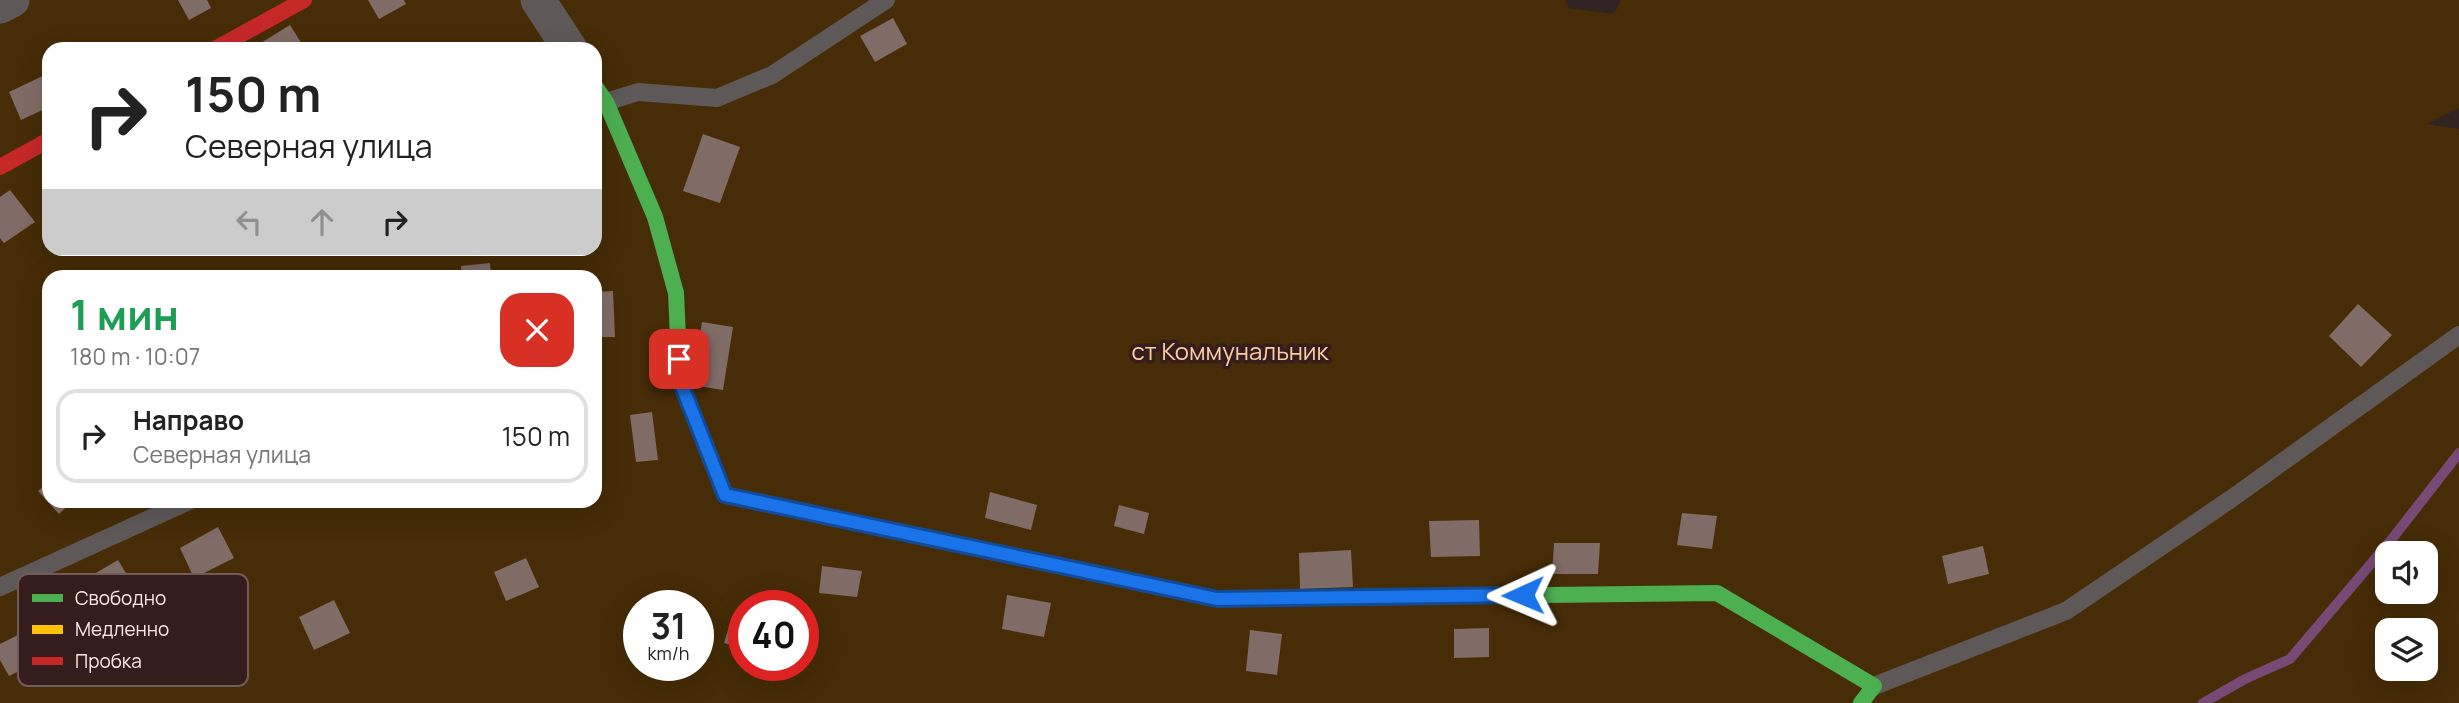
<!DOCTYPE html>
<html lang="ru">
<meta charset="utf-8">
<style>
body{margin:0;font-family:Manrope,sans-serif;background:#f2f2f2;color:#222;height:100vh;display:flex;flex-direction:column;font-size:26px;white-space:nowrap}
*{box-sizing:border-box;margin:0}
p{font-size:23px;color:#767676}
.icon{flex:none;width:38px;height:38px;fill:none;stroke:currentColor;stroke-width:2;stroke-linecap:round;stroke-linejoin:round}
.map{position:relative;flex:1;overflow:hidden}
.details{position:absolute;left:42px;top:270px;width:560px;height:238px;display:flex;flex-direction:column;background:#fff;border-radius:21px;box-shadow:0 7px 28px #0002}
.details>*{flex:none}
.guide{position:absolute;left:42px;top:42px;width:560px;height:214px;border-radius:21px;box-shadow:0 7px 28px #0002;background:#fff;color:#222;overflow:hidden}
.tools{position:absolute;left:2375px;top:541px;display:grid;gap:14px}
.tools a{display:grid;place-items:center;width:63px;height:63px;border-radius:14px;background:#fff;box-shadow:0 7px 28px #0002;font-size:35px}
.speed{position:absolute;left:623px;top:590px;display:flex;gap:14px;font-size:35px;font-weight:700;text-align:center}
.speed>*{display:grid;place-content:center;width:91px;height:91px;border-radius:50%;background:#fff;box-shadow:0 7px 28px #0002;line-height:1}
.speed small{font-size:18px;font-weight:400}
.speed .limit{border:10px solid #d22;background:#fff;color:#111}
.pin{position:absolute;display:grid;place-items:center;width:60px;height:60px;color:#fff;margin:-30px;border-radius:14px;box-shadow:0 4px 10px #0006}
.me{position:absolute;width:77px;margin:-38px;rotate:269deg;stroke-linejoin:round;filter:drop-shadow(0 0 5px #0008)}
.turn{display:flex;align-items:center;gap:24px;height:147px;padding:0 28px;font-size:32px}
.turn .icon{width:91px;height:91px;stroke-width:2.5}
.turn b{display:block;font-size:49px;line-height:60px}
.lanes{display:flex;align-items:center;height:66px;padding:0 28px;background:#0003;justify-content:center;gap:35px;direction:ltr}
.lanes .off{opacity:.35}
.round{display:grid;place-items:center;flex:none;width:74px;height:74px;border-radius:21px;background:#f2f2f2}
.overview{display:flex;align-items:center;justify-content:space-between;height:119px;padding:0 28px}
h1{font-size:42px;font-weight:700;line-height:52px;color:#1e9e55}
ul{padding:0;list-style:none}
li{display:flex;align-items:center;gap:21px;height:94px;margin:0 14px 10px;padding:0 14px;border:4px solid #e0e0e0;border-radius:21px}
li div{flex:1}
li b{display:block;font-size:26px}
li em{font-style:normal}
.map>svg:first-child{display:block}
.green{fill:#462c07;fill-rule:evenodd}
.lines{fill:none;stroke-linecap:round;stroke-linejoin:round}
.stream{stroke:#784975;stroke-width:10}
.building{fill:#806c66}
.lane{stroke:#5e5859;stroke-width:18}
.street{stroke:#5e5859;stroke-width:35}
.fast{stroke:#4caf50;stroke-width:16}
.slow{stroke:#ffc107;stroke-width:16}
.jam{stroke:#c62828;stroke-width:16}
.route-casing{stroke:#114b97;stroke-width:18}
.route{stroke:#1a73e8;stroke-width:12}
.labels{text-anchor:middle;stroke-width:7;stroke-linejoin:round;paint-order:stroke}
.park-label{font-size:24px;fill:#f7cea1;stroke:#361d1d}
.key{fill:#361d1d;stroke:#715a5a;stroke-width:2}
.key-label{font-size:19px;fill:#fae7e7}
</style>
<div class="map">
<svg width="2459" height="703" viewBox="0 0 2459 703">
<rect width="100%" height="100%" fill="#302323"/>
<path class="green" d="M0,0H1566L1568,8L1614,14L1621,0H2459V108L2427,124L2459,129V703H0ZM49,49H595V248H49ZM49,276H595V500H49ZM2387,553H2426V592H2387ZM639,606H698V665H639ZM744,606H803V665H744ZM2387,630H2426V668H2387Z"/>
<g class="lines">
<polyline class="stream" points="2203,703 2245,679 2290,659 2392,539 2459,453"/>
</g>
<g class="building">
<polygon points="178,0 207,0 211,8 189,20"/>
<polygon points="368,0 404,0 406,4 379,19"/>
<polygon points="893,18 907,44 875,62 860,36"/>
<polygon points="290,25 305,49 251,49"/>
<polygon points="49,73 49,107 21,120 9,92"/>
<polygon points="703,134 740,147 720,203 683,191"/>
<polygon points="10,190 35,222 4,243 0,238 0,197"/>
<polygon points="490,263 491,276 462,276 461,266"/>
<polygon points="613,291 615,337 595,337 595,292"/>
<polygon points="2358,304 2392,335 2361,367 2329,336"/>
<polygon points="702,322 733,327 723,390 692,385"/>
<polygon points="652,412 658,460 636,462 630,415"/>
<polygon points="49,482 49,500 74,500 59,514 38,491"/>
<polygon points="990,492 1037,505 1031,530 985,518"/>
<polygon points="1119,505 1149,513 1144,534 1114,526"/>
<polygon points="1682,513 1717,516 1712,549 1677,545"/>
<polygon points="1479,520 1480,556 1431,557 1429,521"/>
<polygon points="218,527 234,558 194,578 180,548"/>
<polygon points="1554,543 1600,543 1598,574 1552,574"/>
<polygon points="1983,546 1989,574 1948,584 1942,556"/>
<polygon points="1351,550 1353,587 1300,589 1299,553"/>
<polygon points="526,558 539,587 506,601 494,572"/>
<polygon points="118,560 139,595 104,615 84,580"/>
<polygon points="822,566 862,571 857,597 819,593"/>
<polygon points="1007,595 1051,603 1044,637 1002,629"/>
<polygon points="334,600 350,633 314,650 299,617"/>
<polygon points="731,620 744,623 744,648 724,643"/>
<polygon points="38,625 54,654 9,676 0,660 0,644"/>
<polygon points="1489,628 1489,657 1454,658 1454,629"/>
<polygon points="1250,630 1282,634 1277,675 1246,671"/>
</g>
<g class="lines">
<g class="lane">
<polyline points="606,102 638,92 717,98 772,75 886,0"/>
<polyline points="0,587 191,500"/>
<polyline points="1874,686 2066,611 2231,499 2459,335"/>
</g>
<g class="street">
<polyline points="538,0 570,49"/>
<polyline points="0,6 12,0"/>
</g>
<g class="fast">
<polyline points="595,86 606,102 655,217 676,293 680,381 725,495 903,533"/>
<polyline points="1355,597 1717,593 1874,686 1861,703"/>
</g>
<polyline class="slow" points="903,533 1217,599 1355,597"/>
<g class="jam">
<polyline points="215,49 304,0"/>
<polyline points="0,167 49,140"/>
</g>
</g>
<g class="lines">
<g class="route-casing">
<polyline id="route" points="679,359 680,381 725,495 1217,599 1523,595"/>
</g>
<use href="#route" class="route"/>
</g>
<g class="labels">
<g class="park-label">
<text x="1230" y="360">ст Коммунальник</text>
</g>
</g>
<rect x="18" y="574" width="230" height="112" rx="10" class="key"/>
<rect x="32" y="594" width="31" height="8" fill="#4caf50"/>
<rect x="32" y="625" width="31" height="9" fill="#ffc107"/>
<rect x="32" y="657" width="31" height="8" fill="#c62828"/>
<g class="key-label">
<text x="75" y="605">Свободно</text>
<text x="75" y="636">Медленно</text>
<text x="75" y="668">Пробка</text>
</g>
</svg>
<div class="tools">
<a><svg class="icon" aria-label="sound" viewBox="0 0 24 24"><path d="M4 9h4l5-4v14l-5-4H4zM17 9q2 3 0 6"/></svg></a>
<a><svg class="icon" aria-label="layers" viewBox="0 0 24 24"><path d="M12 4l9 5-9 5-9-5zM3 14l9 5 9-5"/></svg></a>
</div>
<div class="speed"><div>31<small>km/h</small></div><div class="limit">40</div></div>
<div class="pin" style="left:679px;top:359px;background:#d93025"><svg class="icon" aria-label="arrive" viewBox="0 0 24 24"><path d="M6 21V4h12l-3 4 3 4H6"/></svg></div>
<svg class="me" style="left:1523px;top:595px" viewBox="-20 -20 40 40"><path d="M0-17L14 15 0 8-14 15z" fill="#1a73e8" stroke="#fff" stroke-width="4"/></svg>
<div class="guide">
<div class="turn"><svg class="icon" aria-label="right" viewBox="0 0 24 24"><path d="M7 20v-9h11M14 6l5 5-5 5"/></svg><div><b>150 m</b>Северная улица</div></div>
<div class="lanes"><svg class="icon off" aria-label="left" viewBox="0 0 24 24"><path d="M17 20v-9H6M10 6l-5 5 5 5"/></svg><svg class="icon off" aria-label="ahead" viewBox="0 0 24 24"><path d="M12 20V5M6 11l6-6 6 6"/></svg><svg class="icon" aria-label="right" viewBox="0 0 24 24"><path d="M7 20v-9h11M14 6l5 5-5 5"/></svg></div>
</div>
<section class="details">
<div class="overview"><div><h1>1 мин</h1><p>180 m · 10:07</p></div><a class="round" style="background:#d93025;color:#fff"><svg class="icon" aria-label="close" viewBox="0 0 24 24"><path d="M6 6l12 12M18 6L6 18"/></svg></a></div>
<ul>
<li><svg class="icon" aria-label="right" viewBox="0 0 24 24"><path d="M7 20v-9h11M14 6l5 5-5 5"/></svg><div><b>Направо</b><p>Северная улица</p></div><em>150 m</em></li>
</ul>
</section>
</div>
